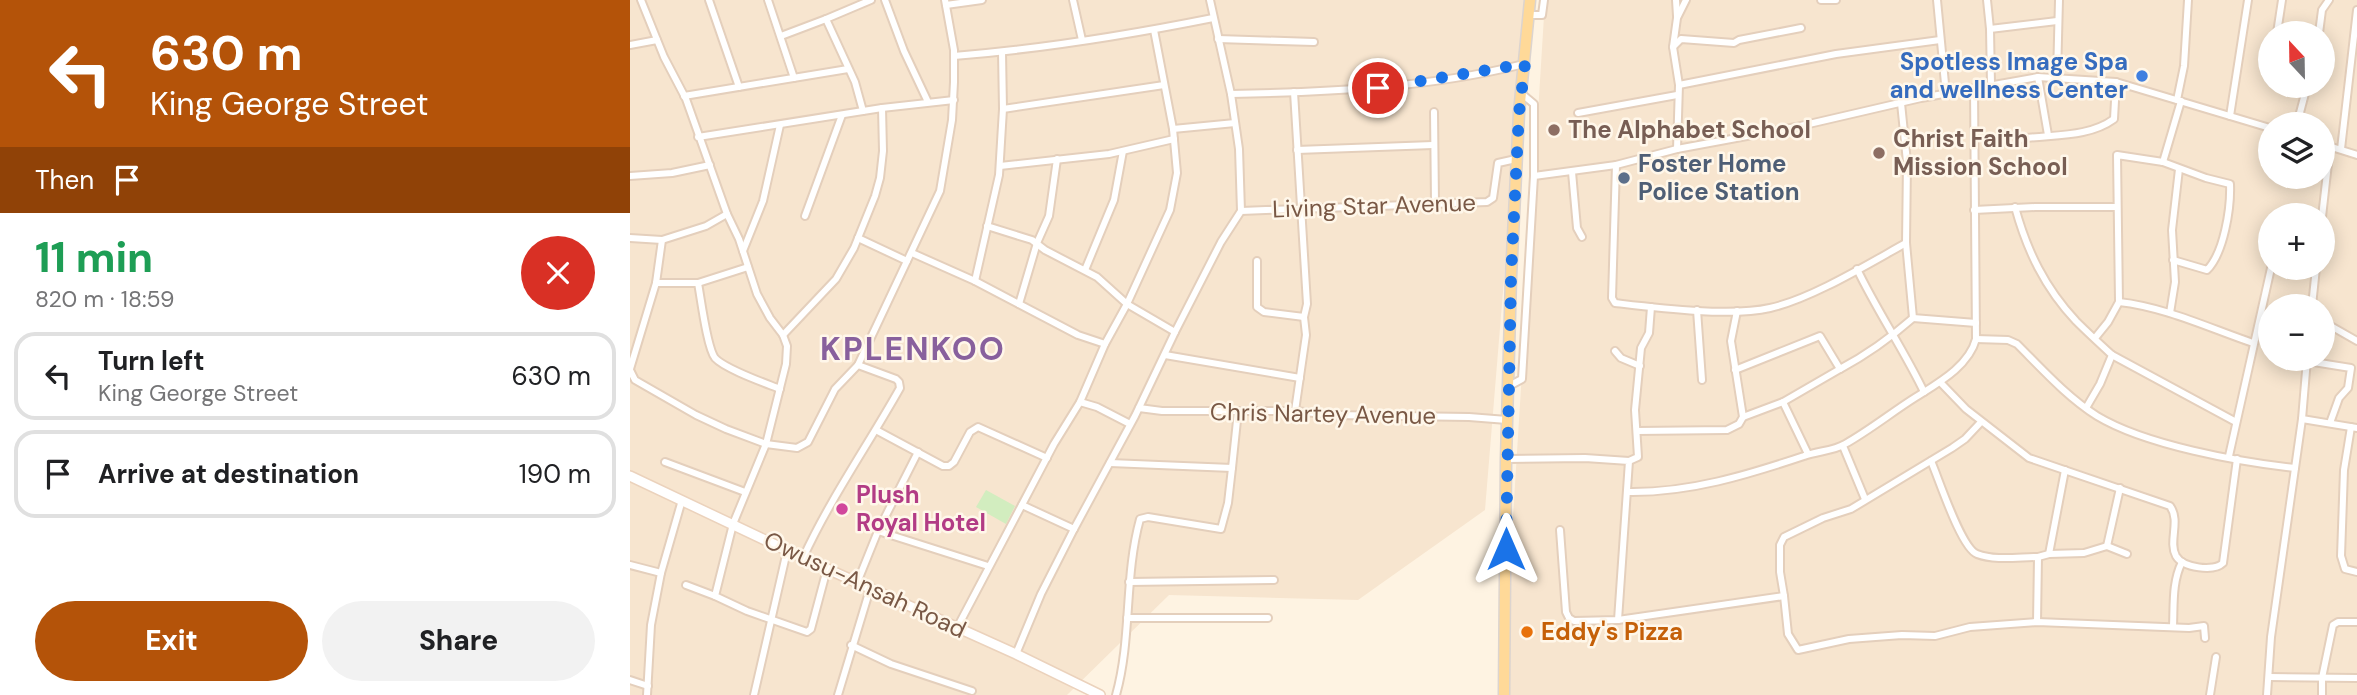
<!DOCTYPE html>
<meta charset="utf-8">
<style>
body{margin:0;font-family:"DM Sans",sans-serif;background:#f2f2f2;color:#202124;height:100vh;display:flex;flex-direction:column;font-size:26px;white-space:nowrap}
*{box-sizing:border-box;margin:0}
p{font-size:23px;color:#757577}
.icon{flex:none;width:38px;height:38px;fill:none;stroke:currentColor;stroke-width:2;stroke-linecap:round;stroke-linejoin:round}
.map{position:relative;flex:1;overflow:hidden}
.sheet{display:flex;flex-direction:column;background:#fff;width:630px}
.sheet>*{flex:none}
.top-card{background:#b45309;color:#fff;overflow:hidden}
.needle{width:46px;rotate:338deg}
.fabs{position:absolute;left:1628px;top:21px;display:grid;gap:14px}
.fabs a{display:grid;place-items:center;width:77px;height:77px;border-radius:50%;background:#fff;box-shadow:0 4px 18px #0003;font-size:35px}
.pin{position:absolute;display:grid;place-items:center;width:60px;height:60px;color:#fff;margin:-30px;border:4px solid #fff;border-radius:50%;box-shadow:0 2px 7px #0007}
.me{position:absolute;width:77px;margin:-38px;rotate:0deg;stroke-linejoin:round;filter:drop-shadow(0 0 5px #0008)}
.turn{display:flex;align-items:center;gap:24px;height:147px;padding:0 35px;font-size:32px}
.turn .icon{width:91px;height:91px;stroke-width:2.5}
.turn b{display:block;font-size:49px;line-height:60px}
.then{display:flex;align-items:center;height:66px;padding:0 35px;background:#0003;gap:14px;font-size:26px}
.round{display:grid;place-items:center;flex:none;width:74px;height:74px;border-radius:37px;background:#f2f2f2}
.head{display:flex;align-items:center;justify-content:space-between;height:119px;padding:0 35px}
h1{font-size:42px;font-weight:800;line-height:52px;color:#1e9e55}
.action{display:flex;gap:14px;margin-top:auto;padding:14px 35px}
.action a{flex:1;height:80px;border-radius:42px;background:#b45309;color:#fff;font-size:28px;font-weight:800;line-height:80px;text-align:center}
.action a+a{background:#f2f2f2;color:#202124}
ul{padding:0;list-style:none}
li{display:flex;align-items:center;gap:21px;height:88px;margin:0 14px 10px;padding:0 21px;border:4px solid #e0e0e0;border-radius:21px}
li div{flex:1}
li b{display:block;font-size:26px}
li em{font-style:normal}
main{display:flex;flex:1;min-height:0}
.map>svg:first-child{display:block}
.residential{fill:#f7e5cf;fill-rule:evenodd}
.green{fill:#d2edbf}
.lines{fill:none;stroke-linecap:round;stroke-linejoin:round}
.street-casing{stroke:#e4cfbc;stroke-width:10}
.secondary-casing{stroke:#ebd2bc;stroke-width:12}
.primary-casing{stroke:#dcd4cf;stroke-width:13}
.street{stroke:#fff;stroke-width:6}
.secondary{stroke:#fff;stroke-width:9}
.primary{stroke:#ffd998;stroke-width:10}
.route{stroke:#1a73e8;stroke-width:12;stroke-dasharray:0 21.6}
.shop-dot{fill:#3f7fe0;stroke:#fff7ea;stroke-width:2.5}
.education-dot{fill:#8d6e63;stroke:#fff7ea;stroke-width:2.5}
.service-dot{fill:#5c6f8a;stroke:#fff7ea;stroke-width:2.5}
.hotel-dot{fill:#d1479c;stroke:#fff7ea;stroke-width:2.5}
.food-dot{fill:#e8710a;stroke:#fff7ea;stroke-width:2.5}
.labels{text-anchor:middle;stroke-width:5;stroke-linejoin:round;paint-order:stroke}
.shop-label{font-size:24px;font-weight:bold;fill:#366cbe;stroke:#fff7ea;text-anchor:end}
.education-label{font-size:24px;font-weight:bold;fill:#785e54;stroke:#fff7ea;text-anchor:start}
.service-label{font-size:24px;font-weight:bold;fill:#4e5e75;stroke:#fff7ea;text-anchor:start}
.street-label{font-size:24px;fill:#795845;stroke:#fff7ea}
.hotel-label{font-size:24px;font-weight:bold;fill:#b23c85;stroke:#fff7ea;text-anchor:start}
.food-label{font-size:24px;font-weight:bold;fill:#c56008;stroke:#fff7ea;text-anchor:start}
.district-label{font-size:32px;font-weight:bold;letter-spacing:2px;fill:#88609d;stroke:#fff7ea}
</style>
<main>
<section class="sheet">
<div class="top-card">
<div class="turn"><svg class="icon" aria-label="left" viewBox="0 0 24 24"><path d="M17 20v-9H6M10 6l-5 5 5 5"/></svg><div><b>630 m</b>King George Street</div></div>
<div class="then">Then<svg class="icon" aria-label="arrive" viewBox="0 0 24 24"><path d="M6 21V4h12l-3 4 3 4H6"/></svg></div>
</div>
<div class="head"><div><h1>11 min</h1><p>820 m · 18:59</p></div><a class="round" style="background:#d93025;color:#fff"><svg class="icon" aria-label="close" viewBox="0 0 24 24"><path d="M6 6l12 12M18 6L6 18"/></svg></a></div>
<ul>
<li><svg class="icon" aria-label="left" viewBox="0 0 24 24"><path d="M17 20v-9H6M10 6l-5 5 5 5"/></svg><div><b>Turn left</b><p>King George Street</p></div><em>630 m</em></li>
<li><svg class="icon" aria-label="arrive" viewBox="0 0 24 24"><path d="M6 21V4h12l-3 4 3 4H6"/></svg><div><b>Arrive at destination</b></div><em>190 m</em></li>
</ul>
<div class="action"><a>Exit</a><a>Share</a></div>
</section>
<div class="map">
<svg width="1727" height="695" viewBox="0 0 1727 695">
<rect width="100%" height="100%" fill="#fef3e2"/>
<g class="residential">
<polygon points="0,0 897,0 855,510 728,600 539,595 437,695 0,695"/>
<path d="M915,0H1727V695H872ZM1640,33H1692V86H1640ZM1640,124H1692V177H1640ZM1640,215H1692V268H1640ZM1640,306H1692V359H1640Z"/>
</g>
<polygon class="green" points="356,490 385,506 376,524 346,507"/>
<g class="lines">
<g class="street-casing">
<g id="street">
<polyline points="11,0 34,57 56,99 97,214 109,239 127,294 140,318 153,335 157,346 156,364 136,444 103,524 85,596 117,611 177,632 181,629 197,569"/>
<polyline points="79,0 109,87"/>
<polyline points="138,0 164,78"/>
<polyline points="255,0 274,51 298,102"/>
<polyline points="443,0 452,40"/>
<polyline points="1046,0 1047,16"/>
<polyline points="1191,0 1206,0"/>
<polyline points="1307,0 1316,94"/>
<polyline points="1357,0 1360,29 1361,85"/>
<polyline points="316,5 352,0"/>
<polyline points="900,15 912,15 914,0"/>
<polyline points="1360,29 1427,21"/>
<polyline points="1647,33 1652,0"/>
<polyline points="1689,33 1692,10 1699,0"/>
<polyline points="151,36 196,19"/>
<polyline points="588,39 684,42"/>
<polyline points="0,45 27,40"/>
<polyline points="1043,47 1051,39 1104,43 1109,40 1171,28"/>
<polyline points="372,52 373,109"/>
<path d="M324,56C411,49 498,35 583,18"/>
<polyline points="1408,77 1418,135"/>
<polyline points="1427,77 1429,0"/>
<polyline points="1049,85 1206,54 1310,40"/>
<polyline points="664,92 677,304 674,317 676,335 665,411"/>
<path d="M601,94C700,92 798,88 894,64"/>
<polyline points="892,94 904,104 904,176"/>
<polyline points="54,96 218,69"/>
<polyline points="1547,100 1554,66 1558,0"/>
<polyline points="1271,103 1277,162 1276,243 1283,318 1346,323"/>
<polyline points="233,111 225,82 196,19 241,0"/>
<polyline points="804,112 805,203"/>
<polyline points="948,113 1047,95"/>
<polyline points="1600,116 1618,0"/>
<polyline points="1667,124 1677,86"/>
<polyline points="543,129 605,123"/>
<polyline points="68,137 252,108 324,100"/>
<path d="M1390,139C1422,134 1458,138 1484,119L1486,82"/>
<polyline points="1692,144 1727,155"/>
<polyline points="1047,149 1049,85 1043,47 1047,18 1056,0"/>
<polyline points="1711,149 1727,10"/>
<polyline points="667,150 803,145"/>
<polyline points="1533,162 1551,101"/>
<path d="M986,165L982,298L985,303C1028,308 1100,317 1140,308C1181,299 1238,264 1276,243"/>
<polyline points="370,166 479,154 544,139"/>
<polyline points="942,172 947,228 952,237"/>
<polyline points="0,176 42,173 80,165"/>
<path d="M1385,207C1397,251 1415,288 1446,321C1458,333 1470,344 1482,355L1470,384L1456,408"/>
<polyline points="1344,210 1405,207 1487,207"/>
<polyline points="611,211 857,202 863,198 868,163 886,159"/>
<polyline points="175,216 212,115"/>
<polyline points="1692,217 1700,146"/>
<polyline points="357,226 402,240 415,250 467,277 497,304 545,332"/>
<polyline points="0,238 32,240 76,226 97,214"/>
<polyline points="228,238 277,261"/>
<polyline points="113,251 133,201 150,125"/>
<polyline points="282,253 345,281 448,335 475,344"/>
<polyline points="627,261 627,307 634,312 674,317"/>
<path d="M1227,269C1247,311 1274,350 1294,392"/>
<polyline points="455,270 484,200 493,151"/>
<polyline points="345,281 369,175 373,109 534,85"/>
<polyline points="26,283 68,283 118,267"/>
<path d="M68,283C71,299 77,348 85,358C95,369 135,383 150,389"/>
<path d="M1489,302C1535,307 1579,328 1623,343"/>
<polyline points="389,304 407,243 419,216 427,159"/>
<polyline points="1682,306 1686,268"/>
<polyline points="1067,310 1072,380"/>
<polyline points="1540,313 1545,282 1542,230 1549,169"/>
<polyline points="1692,321 1727,341"/>
<polyline points="153,335 206,279 224,248 245,196 250,178 253,151 252,108"/>
<path d="M1465,338L1478,322L1489,302L1487,155L1533,162L1576,178L1600,184C1601,208 1594,253 1577,270L1543,260"/>
<path d="M1346,339L1378,340L1387,344C1412,369 1437,397 1467,416C1515,445 1609,462 1665,468"/>
<polyline points="985,351 991,358 1010,366"/>
<polyline points="535,355 670,378"/>
<polyline points="1482,355 1606,422"/>
<polyline points="1677,361 1721,368 1718,388 1709,398 1700,423"/>
<polyline points="0,369 26,283 32,240"/>
<polyline points="0,370 5,380 66,415 96,429 136,444 167,448 178,442 205,389 228,365 310,191 322,120 324,82 324,50 315,0"/>
<path d="M1105,370L1190,336L1210,369C1238,354 1259,339 1283,318"/>
<path d="M1310,382L1336,409L1399,458L1540,506C1551,521 1538,541 1546,556C1553,568 1584,572 1593,563L1607,459"/>
<polyline points="879,386 892,379 904,176 986,165 1047,149 1166,127 1291,98 1408,77 1486,82 1640,128"/>
<polyline points="450,402 467,407 500,424"/>
<polyline points="1153,402 1210,369"/>
<polyline points="509,408 532,411 665,411 703,415 839,417 877,420"/>
<polyline points="1113,417 1153,402 1178,454"/>
<polyline points="1672,419 1727,428"/>
<polyline points="1721,427 1714,470 1711,556 1715,569 1727,572"/>
<polyline points="246,430 313,466 319,466 324,462 340,432 348,427 417,458"/>
<polyline points="1007,431 1097,430 1109,424 1113,417 1101,341 1107,311"/>
<polyline points="1213,446 1235,499"/>
<polyline points="1599,456 1641,268"/>
<polyline points="876,459 955,458 999,461 988,620"/>
<polyline points="999,461 1008,457 1005,410 1011,348 1019,333 1021,307"/>
<path d="M1301,461C1309,479 1331,548 1347,554C1365,561 1389,557 1408,557"/>
<polyline points="35,462 115,492"/>
<polyline points="480,463 602,468 608,411"/>
<path d="M998,492C1059,493 1117,475 1174,456C1187,451 1204,451 1215,444C1240,430 1262,412 1286,397C1308,383 1339,366 1346,339L1344,88"/>
<polyline points="392,505 444,529 505,416 545,332 591,242 611,211 609,149 601,94 580,0"/>
<polyline points="930,530 936,612 939,618 944,621 988,620 1154,596 1150,572 1150,545 1154,537 1193,518 1221,509 1322,448 1335,439 1351,422"/>
<polyline points="248,531 358,566"/>
<polyline points="1477,546 1490,488"/>
<polyline points="1419,554 1454,553 1477,546 1497,554"/>
<path d="M173,558C200,499 238,445 270,388L269,382L266,379L228,365"/>
<polyline points="0,565 31,573"/>
<polyline points="499,582 644,580"/>
<polyline points="227,583 248,531 288,452"/>
<polyline points="56,585 85,596"/>
<polyline points="1154,596 1158,634 1168,650 1219,639 1272,635 1305,636 1340,627 1407,622 1559,628 1574,626 1575,638"/>
<polyline points="497,618 638,618"/>
<polyline points="1407,622 1408,557 1419,554 1435,470"/>
<path d="M1543,626C1544,604 1542,582 1552,562"/>
<polyline points="327,628 424,444 450,402 475,344 497,304 540,210 547,173 543,129 524,30"/>
<polyline points="221,645 261,664 342,691"/>
<polyline points="386,654 411,594 444,529"/>
<polyline points="1639,677 1727,678"/>
<polyline points="0,680 18,686"/>
<polyline points="17,695 21,625 31,573 52,500"/>
<polyline points="124,695 157,551"/>
<polyline points="208,695 240,589"/>
<path d="M486,695C502,638 494,577 510,519L518,517L591,529L598,503L602,468"/>
<polyline points="1580,695 1586,657"/>
<polyline points="1637,695 1641,637 1672,419 1677,359"/>
<polyline points="1692,695 1692,678 1703,625 1708,622 1727,622"/>
</g>
</g>
<g class="secondary-casing">
<polyline id="secondary" points="0,476 173,558 386,654 470,695"/>
</g>
<g class="primary-casing">
<polyline id="primary" points="874,695 876,459 881,277 889,113 900,0"/>
</g>
<use href="#street" class="street"/>
<use href="#secondary" class="secondary"/>
<use href="#primary" class="primary"/>
</g>
<g class="lines">
<polyline class="route" points="748,88 895,64 889,113 881,277 876,549"/>
</g>
<circle class="shop-dot" cx="1512" cy="76" r="7"/>
<g class="education-dot">
<circle cx="924" cy="130" r="7"/>
<circle cx="1249" cy="153" r="7"/>
</g>
<circle class="service-dot" cx="994" cy="178" r="7"/>
<circle class="hotel-dot" cx="212" cy="509" r="7"/>
<circle class="food-dot" cx="897" cy="632" r="7"/>
<g class="labels">
<g class="shop-label">
<text x="1498" y="70">Spotless Image Spa<tspan x="1498" dy="28">and wellness Center</tspan></text>
</g>
<g class="education-label">
<text x="938" y="138">The Alphabet School</text>
<text x="1263" y="147">Christ Faith<tspan x="1263" dy="28">Mission School</tspan></text>
</g>
<g class="service-label">
<text x="1008" y="172">Foster Home<tspan x="1008" dy="28">Police Station</tspan></text>
</g>
<g class="street-label">
<text transform="translate(744 206) rotate(-2)" y="8">Living Star Avenue</text>
<text transform="translate(693 414) rotate(1)" y="8">Chris Nartey Avenue</text>
<text transform="translate(235 585) rotate(25)" y="8">Owusu-Ansah Road</text>
</g>
<g class="hotel-label">
<text x="226" y="503">Plush<tspan x="226" dy="28">Royal Hotel</tspan></text>
</g>
<g class="food-label">
<text x="911" y="640">Eddy's Pizza</text>
</g>
<g class="district-label">
<text x="283" y="360">KPLENKOO</text>
</g>
</g>
</svg>
<div class="fabs">
<a><svg class="needle" viewBox="-14 -14 28 28"><path d="M0-13l5 13h-10z" fill="#e53935"/><path d="M0 13l5-13h-10z" fill="#757577"/></svg></a>
<a><svg class="icon" aria-label="layers" viewBox="0 0 24 24"><path d="M12 4l9 5-9 5-9-5zM3 14l9 5 9-5"/></svg></a>
<a>+</a>
<a>−</a>
</div>
<div class="pin" style="left:748px;top:88px;background:#d93025"><svg class="icon" aria-label="arrive" viewBox="0 0 24 24"><path d="M6 21V4h12l-3 4 3 4H6"/></svg></div>
<svg class="me" style="left:876px;top:549px" viewBox="-20 -20 40 40"><path d="M0-17L14 15 0 8-14 15z" fill="#1a73e8" stroke="#fff" stroke-width="4"/></svg>
</div>
</main>
